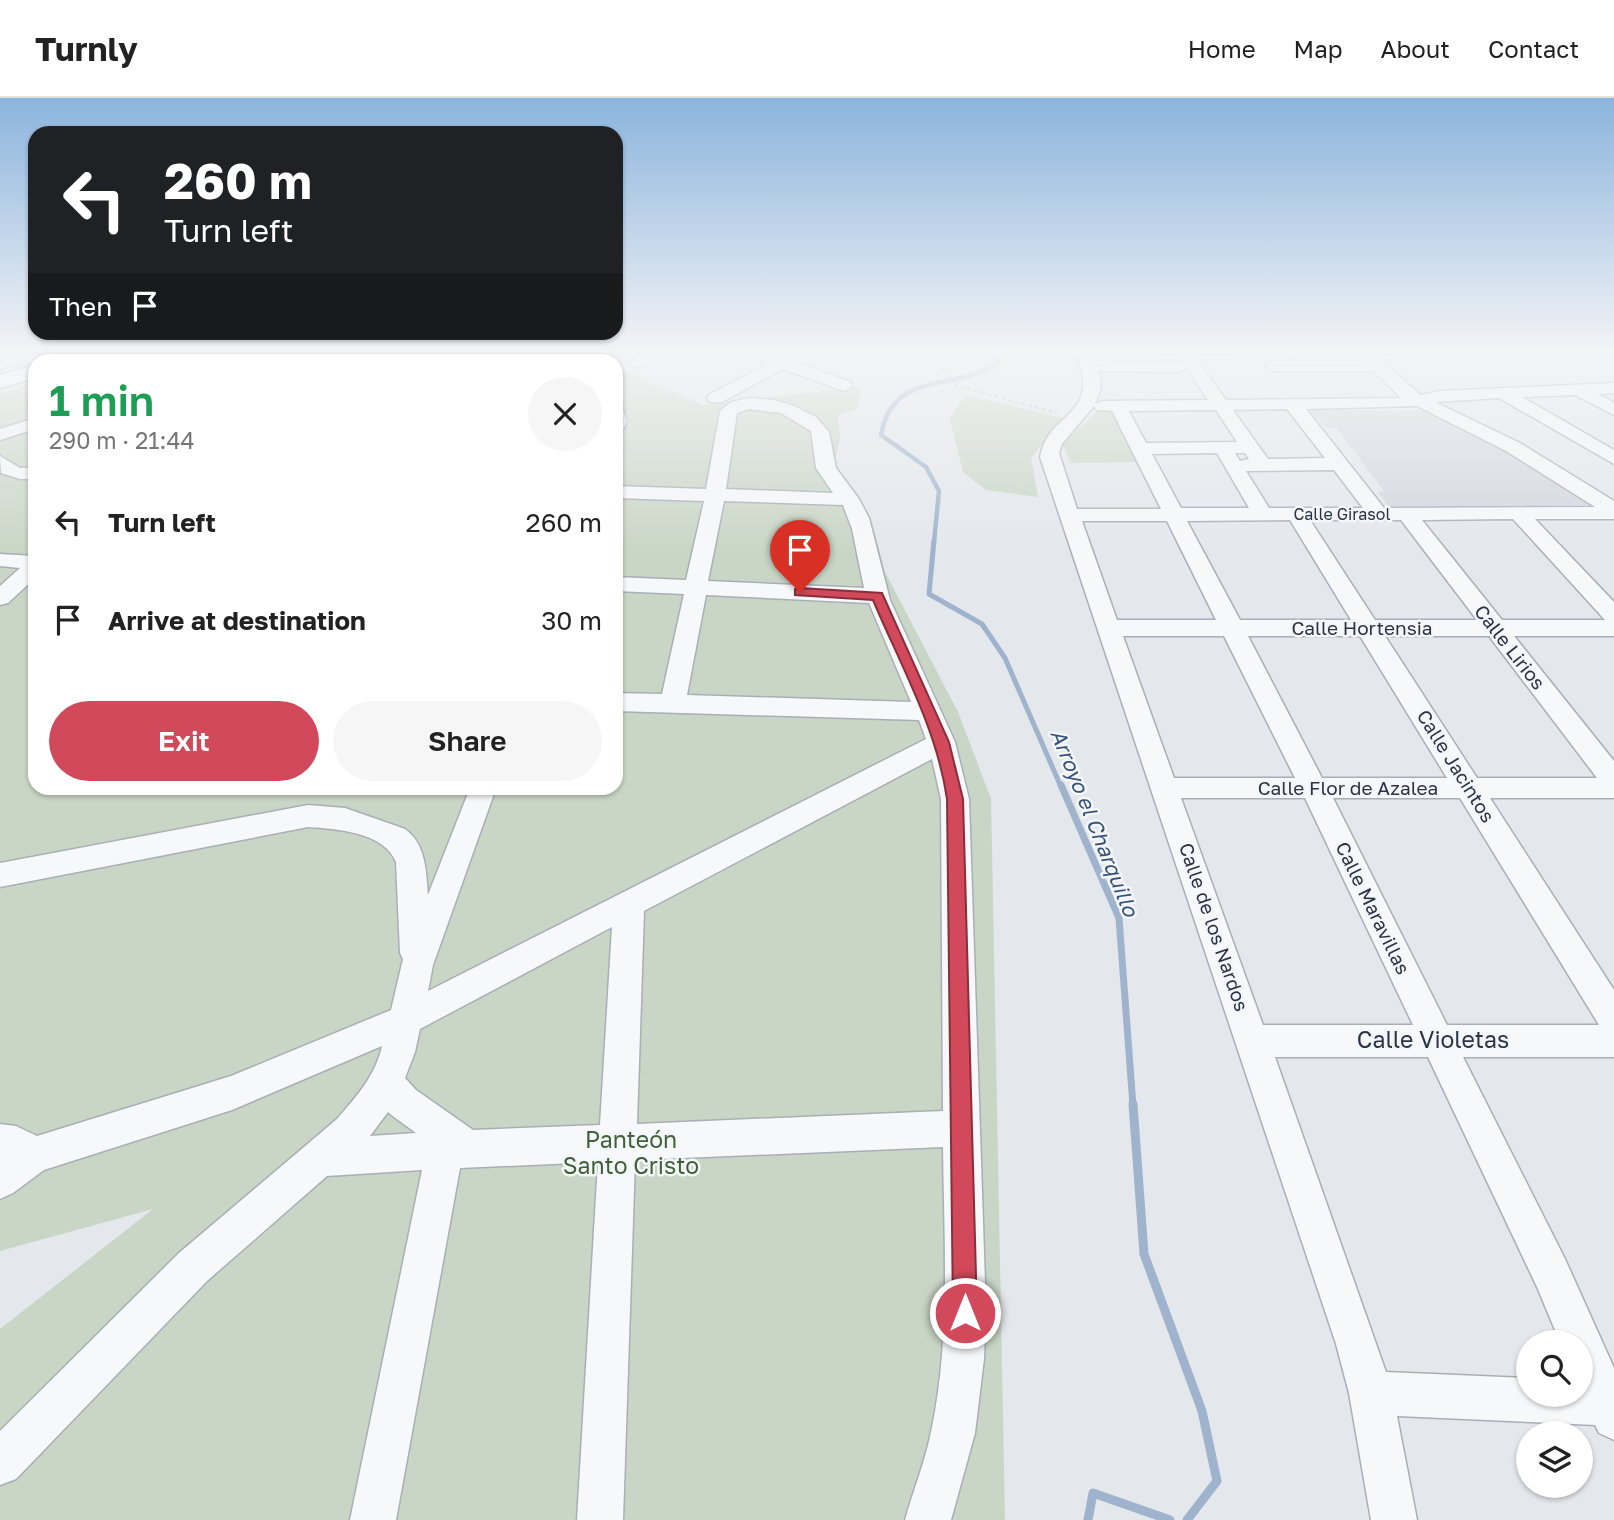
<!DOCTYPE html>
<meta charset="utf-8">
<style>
body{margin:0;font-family:"Golos Text",sans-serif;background:#f6f6f6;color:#222;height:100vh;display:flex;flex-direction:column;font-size:26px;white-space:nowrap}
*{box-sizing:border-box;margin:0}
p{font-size:23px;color:#767676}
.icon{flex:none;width:38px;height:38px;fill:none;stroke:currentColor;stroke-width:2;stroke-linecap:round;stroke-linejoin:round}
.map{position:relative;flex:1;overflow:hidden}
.sheet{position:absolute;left:28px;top:256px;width:595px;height:441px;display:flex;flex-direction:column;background:#fff;border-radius:21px;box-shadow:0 2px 5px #0004}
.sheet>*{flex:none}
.hud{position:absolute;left:28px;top:28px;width:595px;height:214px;border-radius:21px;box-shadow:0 2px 5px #0004;background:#202124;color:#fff;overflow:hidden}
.tools{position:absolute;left:1516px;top:1232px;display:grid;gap:14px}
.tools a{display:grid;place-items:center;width:77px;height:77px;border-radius:50%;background:#fff;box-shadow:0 2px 5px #0004;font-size:35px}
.pin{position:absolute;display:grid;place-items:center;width:60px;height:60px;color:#fff;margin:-72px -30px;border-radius:50% 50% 50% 0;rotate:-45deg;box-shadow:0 0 7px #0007}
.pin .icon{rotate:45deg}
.me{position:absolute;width:77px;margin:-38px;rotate:0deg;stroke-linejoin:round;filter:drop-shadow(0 0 5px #0008)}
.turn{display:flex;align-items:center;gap:24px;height:147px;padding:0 21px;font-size:32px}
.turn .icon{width:91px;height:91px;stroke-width:2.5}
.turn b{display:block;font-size:49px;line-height:60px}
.then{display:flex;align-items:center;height:66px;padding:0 21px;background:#0003;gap:14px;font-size:26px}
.round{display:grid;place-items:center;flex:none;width:74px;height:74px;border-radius:37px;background:#f6f6f6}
.summary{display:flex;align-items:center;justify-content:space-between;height:119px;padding:0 21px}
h1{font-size:42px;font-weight:600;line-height:52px;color:#1e9e55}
.action{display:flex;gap:14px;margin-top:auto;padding:14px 21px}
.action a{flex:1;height:80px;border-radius:42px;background:#d1495b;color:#fff;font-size:28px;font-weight:600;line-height:80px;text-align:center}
.action a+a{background:#f6f6f6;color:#222}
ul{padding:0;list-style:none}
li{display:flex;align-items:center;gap:21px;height:98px;padding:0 21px}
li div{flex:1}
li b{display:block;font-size:26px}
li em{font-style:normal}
header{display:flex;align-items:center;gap:42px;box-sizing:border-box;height:98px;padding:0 35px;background:#fff;border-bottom:2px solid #e0e0e0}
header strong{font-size:33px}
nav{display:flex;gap:38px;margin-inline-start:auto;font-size:24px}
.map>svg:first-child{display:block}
.built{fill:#d2d6de}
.green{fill:#c9d6c5}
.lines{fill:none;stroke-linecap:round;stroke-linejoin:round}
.stream-far3{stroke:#9fb4cc;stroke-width:4.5}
.stream-far2{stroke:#9fb4cc;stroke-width:5}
.stream-far1{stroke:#9fb4cc;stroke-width:7}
.stream{stroke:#9fb4cc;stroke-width:9}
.minor-casing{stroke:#a9aeb7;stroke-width:3}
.major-casing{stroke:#a3abb8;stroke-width:3}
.path{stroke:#c2c5cb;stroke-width:2.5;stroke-dasharray:3.5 3.5;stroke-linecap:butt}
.minor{fill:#f7f8fa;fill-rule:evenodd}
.major{fill:#fff;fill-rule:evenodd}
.route{fill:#d1495b;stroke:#882f3b;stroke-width:2}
.labels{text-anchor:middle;stroke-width:5;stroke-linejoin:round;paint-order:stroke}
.far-street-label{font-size:16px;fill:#2b3445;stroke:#f4f6f9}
.street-label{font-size:19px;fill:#2b3445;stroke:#f4f6f9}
.water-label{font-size:21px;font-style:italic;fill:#34527a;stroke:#f4f6f9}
.near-street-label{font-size:23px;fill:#2b3445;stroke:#f4f6f9}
.near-park-label{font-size:23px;fill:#3f6138;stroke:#f4f6f9}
</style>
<header>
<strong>Turnly</strong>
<nav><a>Home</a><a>Map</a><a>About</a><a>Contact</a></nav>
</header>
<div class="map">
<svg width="1614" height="1422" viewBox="0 0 1614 1422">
<rect width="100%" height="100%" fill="#e4e7ec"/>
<polygon class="built" points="1310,312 1429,313 1493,343 1596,407 1389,409 1378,394 1384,393 1337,330 1325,329"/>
<g class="green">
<polygon points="119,255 581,255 600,262 96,262"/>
<polygon points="616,270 703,307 861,289 858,310 838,318 840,341 835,364 842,384 858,398 872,424 885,474 958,614 991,701 1005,1422 0,1422 0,1231 153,1111 0,1153 0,296 35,284 35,690 616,690"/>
<polygon points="965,297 1063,320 1031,360 1038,399 986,392 963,374 950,321"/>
<polygon points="1099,312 1117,312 1144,364 1071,365 1062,346"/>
</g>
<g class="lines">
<path class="stream-far3" d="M934,444L939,393L926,369L881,337C893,271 951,295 998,265L993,255"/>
<polyline class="stream-far2" points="934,442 929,496 982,526 1005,560 1061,689"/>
<polyline class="stream-far1" points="1061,687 1119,820 1133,1008"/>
<g class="stream">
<polyline points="1133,1006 1144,1156 1202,1313 1217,1383 1187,1422"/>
<polyline points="1088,1422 1093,1395 1170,1422"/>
</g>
<g class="minor-casing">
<g id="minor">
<polygon points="20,255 44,255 42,258 0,271 0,261"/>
<polygon points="99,255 116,255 110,262 93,262"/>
<polygon points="221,255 244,255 229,262 206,262"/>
<polygon points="348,255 371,255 357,262 334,262"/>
<polygon points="558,255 579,255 592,262 571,262"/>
<polygon points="645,255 666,255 641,268 629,268 627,265"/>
<polygon points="747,255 769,255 781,259 790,255 809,255 796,264 850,284 853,288 844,293 783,271 722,304 710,304 707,300 710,296 768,266"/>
<path d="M1076,255H1092L1096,263L1183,265L1180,261H1154L1146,256L1304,255L1296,260L1196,261L1226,302L1401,300L1373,273H1273L1265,268L1273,263H1362L1355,255H1425L1417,260L1379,261L1421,297L1440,293L1614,285V295L1598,296L1614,305V317L1575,297L1522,299L1614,352V366L1499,300L1435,304L1520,345L1614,403V421H1535L1614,504V538H1514L1614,663V700H1490L1614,892V959H1463L1565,1161L1614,1270V1342L1599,1335L1595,1327L1397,1318L1417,1422H1371L1349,1295L1336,1246L1040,359C1049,311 1102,321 1076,255ZM1187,270L1208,302L1103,303L1095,306L1101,290L1099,273L1179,274ZM1094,308L1097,312L1112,313L1161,411H1077L1059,355L1062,346ZM1417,308L1506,353L1595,409L1384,410L1306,311ZM1287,311L1325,360L1268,361L1233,312ZM1216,312L1237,344L1146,345L1129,313ZM1217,355L1249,410H1181L1152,356ZM1235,355H1245L1249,361L1240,363ZM1334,372L1363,410H1269L1246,373ZM1513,421L1605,522H1502L1422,422ZM1290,422L1351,522H1240L1187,423ZM1310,422H1401L1477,522H1375ZM1082,423H1167L1216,522H1117ZM1123,538H1224L1295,680H1174ZM1248,538H1360L1447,680H1322ZM1385,538H1489L1597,680H1477ZM1181,700H1305L1413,927H1263ZM1333,700H1460L1599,927H1447ZM1275,959H1428L1537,1189L1560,1244H1580V1297H1528V1280L1386,1274Z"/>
<path d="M749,300L774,302L794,308L816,319L829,334L836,370L859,401L869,420L890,502L955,644L969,701L986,1215L984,1261L975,1335L951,1422H905C913,1393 925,1364 931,1334C951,1241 944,1144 943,1049L635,1062L623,1422H577L598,1064L460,1070L396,1422H350L422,1072L327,1078L207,1183L16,1381L0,1387V1333L179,1155L337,1021C356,999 376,977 382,948L232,1012L44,1072L13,1095L0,1101V1026L16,1028L37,1038L231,978L391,912L403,861L400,855L396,764C384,734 337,731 308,729L0,789V765L308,707L345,710L405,731C426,746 426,773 428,797L470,690H496L433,867L428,893L926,641L919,622L616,613V595L662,596L684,496L616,493V479L686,482L704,403L616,400V388L706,391L720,313L731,304ZM749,311L781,315L811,333L816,370L833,395L726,391L737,315ZM724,403L843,407L852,431L864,490L708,483ZM706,497L869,505L911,604L687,597ZM932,661L941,701L943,1013L637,1026L644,813ZM612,829L600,1027L473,1032L416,992L405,980L415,954L420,931ZM388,1014L390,1016L416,1035L370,1038Z"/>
<polygon points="616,308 622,309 627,323 622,334 616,335"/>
<polygon points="35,320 35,331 0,342 0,331"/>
<polygon points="0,358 20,370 35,369 35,381 20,381 1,375"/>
<polygon points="0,456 35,458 35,480 8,505 0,507 0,488 20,470 0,468"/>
</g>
</g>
<g class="major-casing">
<path id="major" d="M40,255H100C88,269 53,262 35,262V280L0,290V277L33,267L26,262L29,258Z"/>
</g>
<polyline class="path" points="928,256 940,264 953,287 1057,315"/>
<use href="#minor" class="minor"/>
<use href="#major" class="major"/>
</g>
<linearGradient id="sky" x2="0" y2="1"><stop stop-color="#8bb4dd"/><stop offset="0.56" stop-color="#f3f4f6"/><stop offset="1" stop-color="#f3f4f6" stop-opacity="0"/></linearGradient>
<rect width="1614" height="454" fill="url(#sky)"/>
<path class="route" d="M800,490L882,495L949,644L963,701L977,1215L973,1223L965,1227L957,1223L953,1215L947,701C937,631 900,566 873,502L795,497V491Z"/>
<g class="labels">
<g class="far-street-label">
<text x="1342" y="422">Calle Girasol</text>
</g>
<g class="street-label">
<text x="1362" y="537">Calle Hortensia</text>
<text transform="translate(1510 549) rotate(52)" y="7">Calle Lirios</text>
<text transform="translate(1456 668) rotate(58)" y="7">Calle Jacintos</text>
<text x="1348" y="697">Calle Flor de Azalea</text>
<text transform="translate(1373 810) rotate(64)" y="7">Calle Maravillas</text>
<text transform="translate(1214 829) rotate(71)" y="7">Calle de los Nardos</text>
</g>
<g class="water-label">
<text transform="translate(1094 725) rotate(68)" y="7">Arroyo el Charquillo</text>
</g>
<g class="near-street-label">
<text x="1433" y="950">Calle Violetas</text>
</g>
<g class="near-park-label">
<text x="631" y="1050">Panteón<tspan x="631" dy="26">Santo Cristo</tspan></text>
</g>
</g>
</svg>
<div class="tools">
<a><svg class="icon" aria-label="search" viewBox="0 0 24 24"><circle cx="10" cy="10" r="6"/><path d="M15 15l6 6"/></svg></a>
<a><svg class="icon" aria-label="layers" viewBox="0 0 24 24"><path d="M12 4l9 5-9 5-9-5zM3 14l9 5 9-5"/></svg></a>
</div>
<div class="pin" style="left:800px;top:494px;background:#d93025"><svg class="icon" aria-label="arrive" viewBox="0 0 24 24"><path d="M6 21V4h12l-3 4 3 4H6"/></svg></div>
<svg class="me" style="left:965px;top:1215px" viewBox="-20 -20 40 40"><circle r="17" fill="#d1495b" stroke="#fff" stroke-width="3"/><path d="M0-11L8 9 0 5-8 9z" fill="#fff"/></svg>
<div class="hud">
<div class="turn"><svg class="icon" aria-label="left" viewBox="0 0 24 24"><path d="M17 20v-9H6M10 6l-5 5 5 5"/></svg><div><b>260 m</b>Turn left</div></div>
<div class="then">Then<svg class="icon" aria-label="arrive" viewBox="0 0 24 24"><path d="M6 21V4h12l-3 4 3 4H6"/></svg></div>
</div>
<section class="sheet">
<div class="summary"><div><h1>1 min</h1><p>290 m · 21:44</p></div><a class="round"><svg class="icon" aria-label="close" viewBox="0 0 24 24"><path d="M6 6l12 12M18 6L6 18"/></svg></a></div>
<ul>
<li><svg class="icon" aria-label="left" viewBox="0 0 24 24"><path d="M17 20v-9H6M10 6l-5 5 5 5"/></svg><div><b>Turn left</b></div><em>260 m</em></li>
<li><svg class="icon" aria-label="arrive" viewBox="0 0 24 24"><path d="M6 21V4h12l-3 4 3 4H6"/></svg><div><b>Arrive at destination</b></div><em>30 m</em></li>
</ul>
<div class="action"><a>Exit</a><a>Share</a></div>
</section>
</div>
